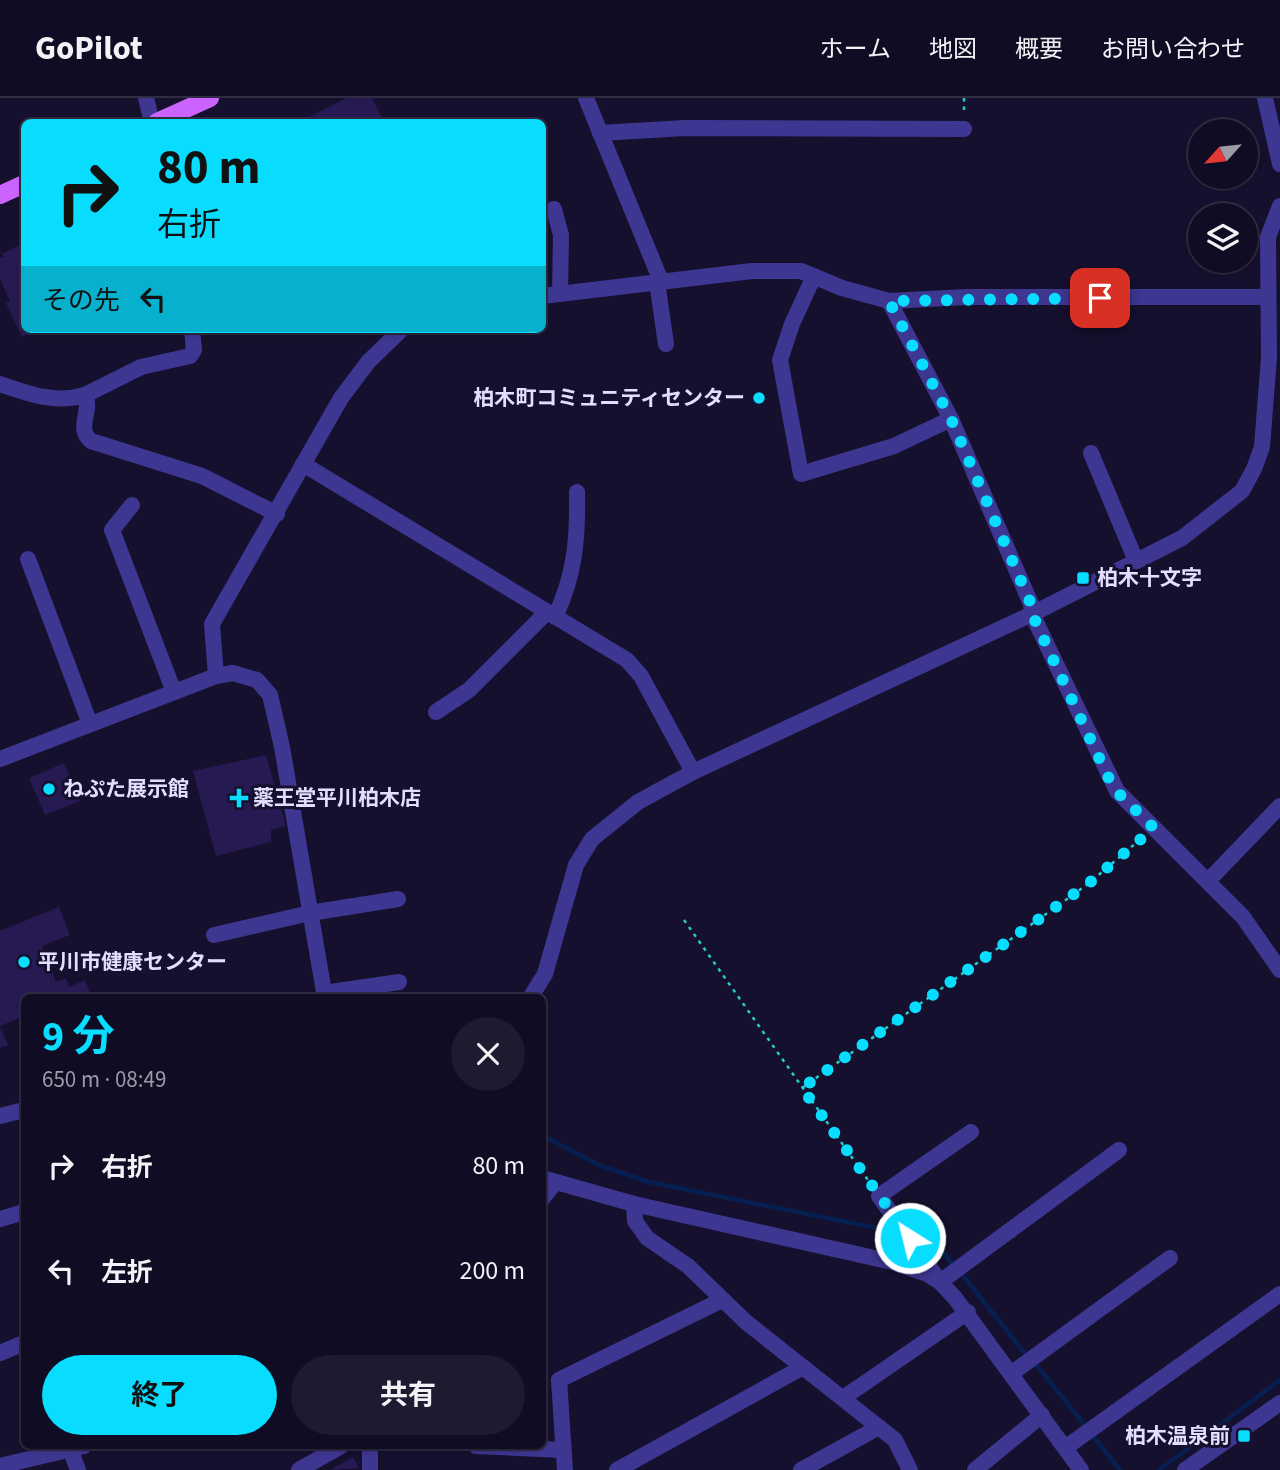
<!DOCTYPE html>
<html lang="ja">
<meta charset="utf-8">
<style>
body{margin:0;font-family:"Source Sans 3","Noto Sans JP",sans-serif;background:#1e1a30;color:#f1f3f6;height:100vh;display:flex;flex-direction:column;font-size:26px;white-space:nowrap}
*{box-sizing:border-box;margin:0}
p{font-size:23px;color:#9c9ba6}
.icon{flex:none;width:38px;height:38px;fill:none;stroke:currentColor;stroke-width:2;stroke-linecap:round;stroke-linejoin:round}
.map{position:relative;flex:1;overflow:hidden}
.drawer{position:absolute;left:21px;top:896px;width:525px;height:455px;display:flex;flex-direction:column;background:#100c23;border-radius:10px;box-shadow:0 2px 5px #0004,0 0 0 2px #302c41}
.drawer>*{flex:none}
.hud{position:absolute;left:21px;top:21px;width:525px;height:214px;border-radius:10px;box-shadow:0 2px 5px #0004,0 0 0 2px #302c41;background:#09ddff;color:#111;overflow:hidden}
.needle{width:46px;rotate:243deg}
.fabs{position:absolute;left:1188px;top:21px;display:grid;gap:14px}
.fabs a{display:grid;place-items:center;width:70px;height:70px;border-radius:50%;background:#100c23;box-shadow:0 2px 5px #0004,0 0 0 2px #302c41;font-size:35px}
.pin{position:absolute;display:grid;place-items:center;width:60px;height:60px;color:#fff;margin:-30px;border-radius:14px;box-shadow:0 4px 10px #0006}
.me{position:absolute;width:77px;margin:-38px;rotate:324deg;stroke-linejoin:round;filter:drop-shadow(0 0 5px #0008)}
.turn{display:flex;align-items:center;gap:24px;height:147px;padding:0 21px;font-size:32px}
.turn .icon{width:91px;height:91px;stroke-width:2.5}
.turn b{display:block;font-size:49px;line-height:60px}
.then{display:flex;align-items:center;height:66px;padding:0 21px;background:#0003;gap:14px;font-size:26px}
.round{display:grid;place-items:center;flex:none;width:74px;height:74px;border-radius:37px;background:#1e1a30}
.head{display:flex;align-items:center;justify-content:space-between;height:119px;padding:0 21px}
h1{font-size:42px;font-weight:700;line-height:52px;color:#09ddff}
.cta{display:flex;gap:14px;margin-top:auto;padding:14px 21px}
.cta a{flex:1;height:80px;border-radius:42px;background:#09ddff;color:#111;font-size:28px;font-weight:700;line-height:80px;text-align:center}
.cta a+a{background:#1e1a30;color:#f1f3f6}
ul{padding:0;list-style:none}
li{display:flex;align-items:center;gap:21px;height:105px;padding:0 21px}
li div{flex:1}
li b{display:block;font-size:26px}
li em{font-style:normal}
header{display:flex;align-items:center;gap:42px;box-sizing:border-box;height:98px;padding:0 35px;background:#100c23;border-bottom:2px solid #302c41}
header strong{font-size:33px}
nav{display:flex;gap:38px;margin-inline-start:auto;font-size:24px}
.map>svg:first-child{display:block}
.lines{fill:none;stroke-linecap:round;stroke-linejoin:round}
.stream{stroke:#061f51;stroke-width:4.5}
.building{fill:#271a52}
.path{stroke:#26cbc7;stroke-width:2.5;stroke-dasharray:3.5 5;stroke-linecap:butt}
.minor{stroke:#3e3792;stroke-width:16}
.major{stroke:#cb64ff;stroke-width:18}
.route{stroke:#09ddff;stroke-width:12;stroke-dasharray:0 21.6}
.poi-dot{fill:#09ddff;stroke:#16102f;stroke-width:2.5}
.labels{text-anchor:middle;stroke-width:6;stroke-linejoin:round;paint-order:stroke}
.poi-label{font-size:21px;font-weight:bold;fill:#e3ddff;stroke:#16102f;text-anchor:start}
</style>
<header>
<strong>GoPilot</strong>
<nav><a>ホーム</a><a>地図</a><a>概要</a><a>お問い合わせ</a></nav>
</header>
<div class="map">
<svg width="1280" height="1372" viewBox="0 0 1280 1372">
<rect width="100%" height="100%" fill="#16102f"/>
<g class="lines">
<g class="stream">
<polyline points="542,1037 601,1068 649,1084 897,1134"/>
<polyline points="913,1137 932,1143 955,1168"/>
<polyline points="961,1175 1027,1258"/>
<polyline points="1033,1263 1087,1330"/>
<polyline points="1092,1337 1120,1372"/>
<polyline points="1159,1372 1280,1282"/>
</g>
</g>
<g class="building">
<polygon points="347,0 372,0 384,24 307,24 305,21"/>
<polygon points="24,145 24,231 40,231 22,239 6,205 10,203 0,181 0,160 4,159 2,156"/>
<polygon points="266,657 286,728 271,732 271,744 216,758 193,673"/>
<polygon points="64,665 80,703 45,717 29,680"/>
<polygon points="59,809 70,837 42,848 56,884 66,880 69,889 85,882 92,900 24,900 24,918 0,928 0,833"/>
<polygon points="0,929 8,947 0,950"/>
<polygon points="353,1359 359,1370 330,1372"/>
</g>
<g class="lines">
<g class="path">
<polyline points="964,0 964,17"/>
<polyline points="684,822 870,1085"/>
<polyline points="802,990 1088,786 1143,739"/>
</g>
<g class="minor">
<polyline points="146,0 152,24"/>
<polyline points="586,0 661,183"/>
<polyline points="1265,0 1280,66"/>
<polyline points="600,35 685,30 964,31"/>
<polyline points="554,111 561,137 560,196"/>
<polyline points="814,178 792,226 780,262 801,376 894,348 951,321"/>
<polyline points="657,184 666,246"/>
<polyline points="542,198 752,173 801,173 842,190 889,203 967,199 1268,199"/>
<polyline points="889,203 951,321 1031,506 1032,516 1117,693 1243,819 1280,872"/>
<path d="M0,286C29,296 55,306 85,297C93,313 75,330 91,343L202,378L277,416"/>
<polyline points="85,297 141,269 190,258 194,252 192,231"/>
<polyline points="1091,355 1136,463"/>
<polyline points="303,366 627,562 641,578 693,674"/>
<polyline points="132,407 112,432 174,594"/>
<polyline points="28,461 90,626"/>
<path d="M555,519C575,477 578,440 577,394"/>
<polyline points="216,578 212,526 341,300 368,264 402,231"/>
<polyline points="436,614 469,592 547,514"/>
<polyline points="0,661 216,578 233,575 257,582 270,597 282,649 325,900"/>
<polyline points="1208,783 1280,708"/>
<polyline points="214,837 310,815 398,801"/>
<polyline points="324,895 399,884"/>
<polyline points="530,900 545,876 576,767 592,741 638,704 693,674 1032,516 1182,440 1242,393 1254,371 1262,349 1269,259 1268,139 1280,108"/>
<polyline points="0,1018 24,1012"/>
<polyline points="971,1034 879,1098 940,1184 1119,1052"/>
<polyline points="542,1080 634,1106 892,1164 927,1176 940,1184 955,1200 1081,1372"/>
<polyline points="542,1101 554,1086"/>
<polyline points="634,1106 635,1123 647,1140 688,1168 746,1224 895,1342 910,1372"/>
<polyline points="0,1121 24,1114"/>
<polyline points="0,1255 24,1245"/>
<polyline points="1012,1275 1170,1160"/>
<polyline points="843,1300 968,1214"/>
<polyline points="69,1348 78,1372"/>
<polyline points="476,1348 562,1352"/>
<polyline points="1065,1350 1280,1196"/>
<polyline points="0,1368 84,1348"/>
<polyline points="299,1372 341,1348"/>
<polyline points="370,1372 370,1348"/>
<polyline points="565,1372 559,1282 722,1202"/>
<polyline points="617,1372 803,1269"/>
<polyline points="801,1372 879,1329"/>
<polyline points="975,1372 1042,1317"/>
<polyline points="1185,1372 1280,1305"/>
</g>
<g class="major">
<polyline points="157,24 210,0"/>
<polyline points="0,97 24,86"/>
</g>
</g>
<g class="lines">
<polyline class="route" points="910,1140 802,990 1088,786 1154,730 1116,693 1107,677 1032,516 1031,506 951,321 889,203 1100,200"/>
</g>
<g class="poi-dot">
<circle cx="759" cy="300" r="7"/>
<rect x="1076" y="473" width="14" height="14" rx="3.5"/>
<circle cx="49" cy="691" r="7"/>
<path d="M235.5 689.5h7v7h7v7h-7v7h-7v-7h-7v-7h7z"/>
<circle cx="24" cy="864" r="7"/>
<rect x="1237" y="1331" width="14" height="14" rx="3.5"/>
</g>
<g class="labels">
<g class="poi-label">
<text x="745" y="307" text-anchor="end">柏木町コミュニティセンター</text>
<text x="1097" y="487">柏木十文字</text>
<text x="63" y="698">ねぷた展示館</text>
<text x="253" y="707">薬王堂平川柏木店</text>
<text x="38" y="871">平川市健康センター</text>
<text x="1230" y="1345" text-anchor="end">柏木温泉前</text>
</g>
</g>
</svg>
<div class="fabs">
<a><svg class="needle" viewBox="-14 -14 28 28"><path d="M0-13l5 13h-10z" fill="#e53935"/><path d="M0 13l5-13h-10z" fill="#9c9ba6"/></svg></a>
<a><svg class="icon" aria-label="layers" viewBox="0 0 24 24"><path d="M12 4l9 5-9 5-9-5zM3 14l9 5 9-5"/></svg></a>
</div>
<div class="pin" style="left:1100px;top:200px;background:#d93025"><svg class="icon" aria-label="arrive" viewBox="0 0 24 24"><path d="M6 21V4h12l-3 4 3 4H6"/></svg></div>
<svg class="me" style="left:910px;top:1140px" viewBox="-20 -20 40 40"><circle r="17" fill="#09ddff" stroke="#fff" stroke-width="3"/><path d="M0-11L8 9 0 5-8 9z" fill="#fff"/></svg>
<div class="hud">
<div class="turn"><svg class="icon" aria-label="right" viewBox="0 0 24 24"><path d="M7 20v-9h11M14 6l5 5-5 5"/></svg><div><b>80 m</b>右折</div></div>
<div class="then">その先<svg class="icon" aria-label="left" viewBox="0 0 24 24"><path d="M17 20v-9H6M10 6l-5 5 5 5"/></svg></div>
</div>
<section class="drawer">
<div class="head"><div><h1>9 分</h1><p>650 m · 08:49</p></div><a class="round"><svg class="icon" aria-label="close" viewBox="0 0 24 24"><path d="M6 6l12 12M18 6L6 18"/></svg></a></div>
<ul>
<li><svg class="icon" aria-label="right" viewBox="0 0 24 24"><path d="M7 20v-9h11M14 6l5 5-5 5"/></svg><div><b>右折</b></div><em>80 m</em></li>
<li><svg class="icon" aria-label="left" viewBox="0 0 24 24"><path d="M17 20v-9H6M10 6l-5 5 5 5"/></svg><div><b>左折</b></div><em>200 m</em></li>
</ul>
<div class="cta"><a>終了</a><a>共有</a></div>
</section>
</div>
